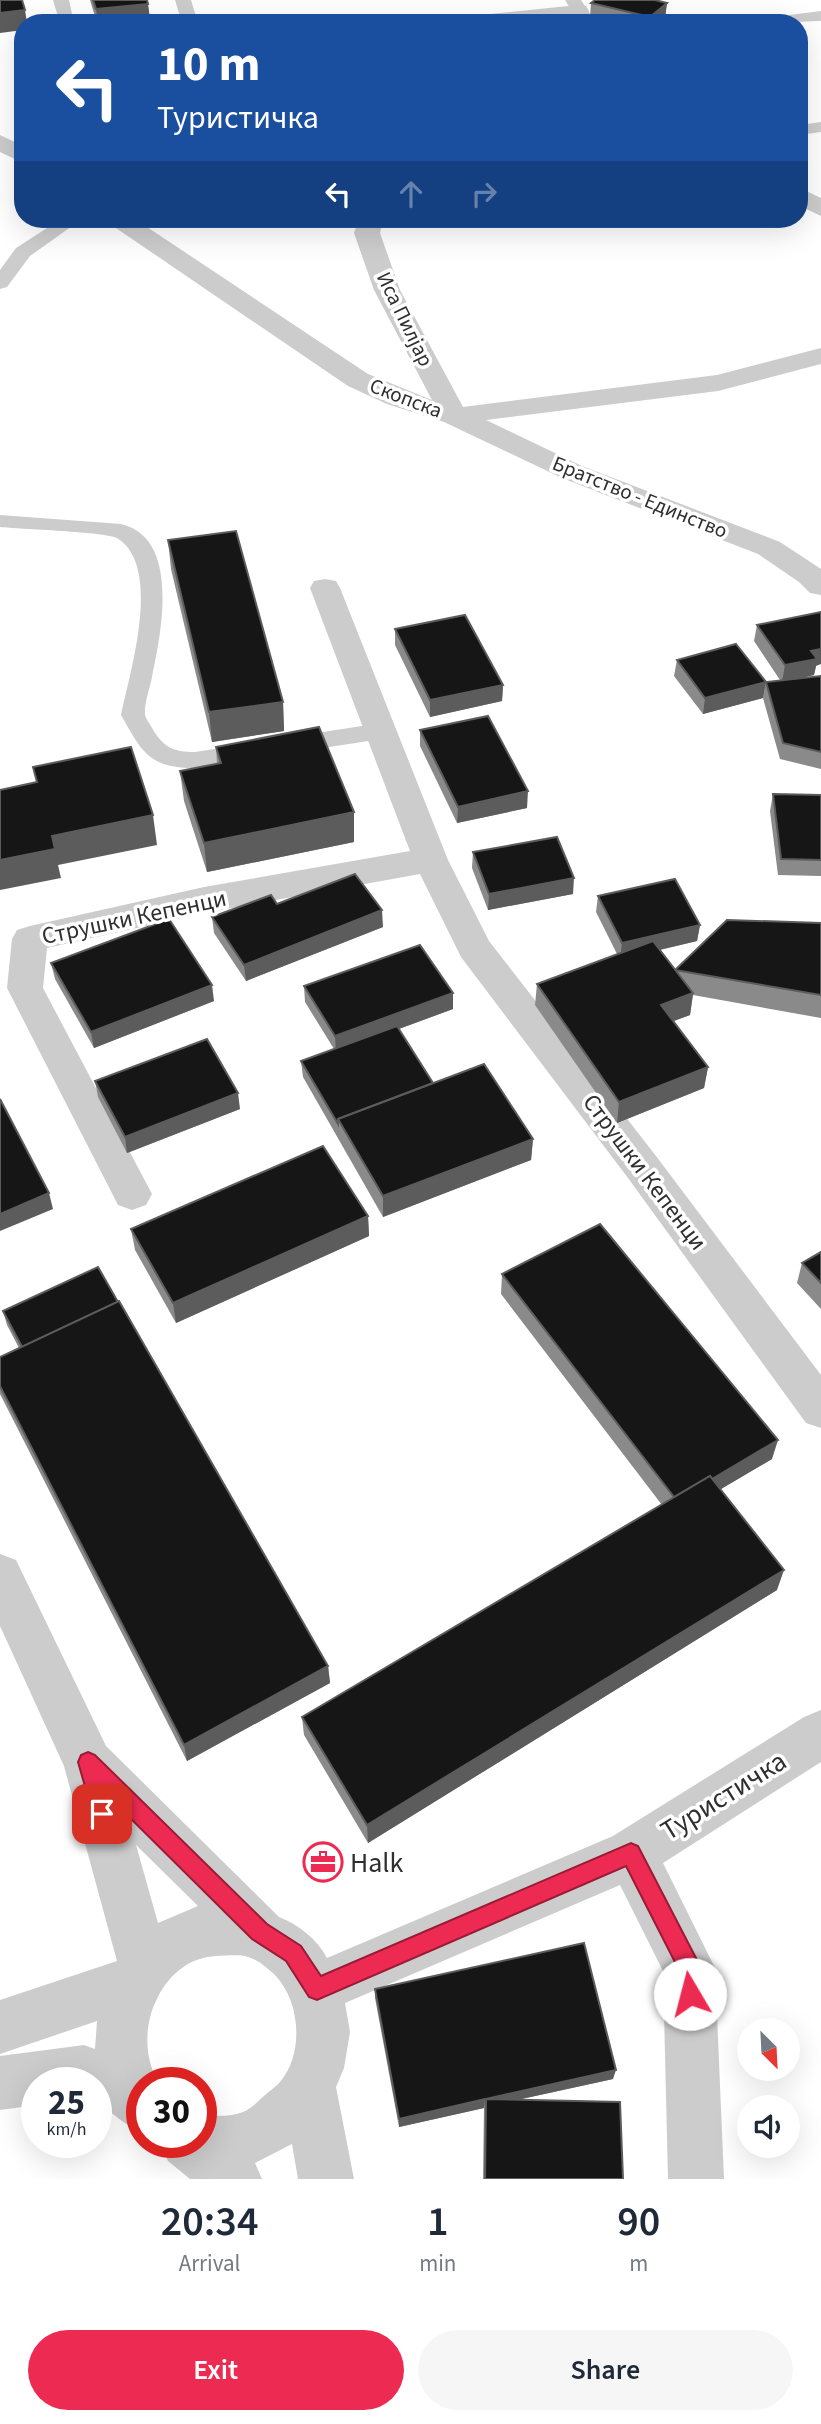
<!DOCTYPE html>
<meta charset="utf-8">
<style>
body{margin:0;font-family:"Source Sans 3",sans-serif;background:#f6f6f7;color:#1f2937;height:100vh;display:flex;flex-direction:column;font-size:26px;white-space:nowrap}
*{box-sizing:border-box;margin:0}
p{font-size:23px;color:#747a83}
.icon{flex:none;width:38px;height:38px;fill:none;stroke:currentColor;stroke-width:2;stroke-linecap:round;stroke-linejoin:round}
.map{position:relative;height:2179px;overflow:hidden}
.sheet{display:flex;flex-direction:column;background:#fff;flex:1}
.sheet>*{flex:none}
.top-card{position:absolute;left:14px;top:14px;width:794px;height:214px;border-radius:28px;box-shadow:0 7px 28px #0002;background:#1a4fa0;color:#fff;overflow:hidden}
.needle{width:46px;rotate:156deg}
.tools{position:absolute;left:737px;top:2018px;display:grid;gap:14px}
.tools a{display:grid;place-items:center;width:63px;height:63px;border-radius:50%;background:#fff;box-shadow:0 7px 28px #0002;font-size:35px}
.speed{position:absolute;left:21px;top:2067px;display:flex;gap:14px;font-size:35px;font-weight:700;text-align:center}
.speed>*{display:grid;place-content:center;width:91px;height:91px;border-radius:50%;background:#fff;box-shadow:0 7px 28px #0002;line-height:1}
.speed small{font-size:18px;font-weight:400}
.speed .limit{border:10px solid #d22;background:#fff;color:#111}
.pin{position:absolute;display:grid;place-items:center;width:60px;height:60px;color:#fff;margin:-30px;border-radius:14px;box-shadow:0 4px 10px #0006}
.me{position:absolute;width:77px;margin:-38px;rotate:352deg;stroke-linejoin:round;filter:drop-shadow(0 0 5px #0008)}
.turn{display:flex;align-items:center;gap:24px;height:147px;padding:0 28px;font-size:32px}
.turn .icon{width:91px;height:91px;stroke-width:2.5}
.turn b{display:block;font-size:49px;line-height:60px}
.lanes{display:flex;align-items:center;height:66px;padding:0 28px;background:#0003;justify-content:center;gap:35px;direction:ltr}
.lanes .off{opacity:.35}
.eta{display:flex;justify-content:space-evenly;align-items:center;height:119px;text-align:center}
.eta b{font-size:42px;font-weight:600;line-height:49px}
.cta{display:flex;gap:14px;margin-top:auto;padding:14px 28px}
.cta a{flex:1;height:80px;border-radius:42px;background:#ed2a51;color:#fff;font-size:28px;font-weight:600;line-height:80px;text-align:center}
.cta a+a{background:#f6f6f7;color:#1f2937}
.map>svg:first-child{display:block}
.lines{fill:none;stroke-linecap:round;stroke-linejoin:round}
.lane{fill:#ccc;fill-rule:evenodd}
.street{fill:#ccc;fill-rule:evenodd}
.wall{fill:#8a8a8a}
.shaded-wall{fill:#5c5c5c}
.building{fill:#161616;stroke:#5c5c5c;stroke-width:2}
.route{fill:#ed2a51;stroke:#9a1b35;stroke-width:2}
.labels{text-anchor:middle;stroke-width:7;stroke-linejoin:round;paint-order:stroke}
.far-street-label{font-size:21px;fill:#2f2f2f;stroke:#fff}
.street-label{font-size:24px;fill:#2f2f2f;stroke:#fff}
.near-street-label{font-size:28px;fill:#2f2f2f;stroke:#fff}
.near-poi-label{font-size:28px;fill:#2f2f2f;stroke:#fff;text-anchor:start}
</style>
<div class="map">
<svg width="821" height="2179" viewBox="0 0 821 2179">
<rect width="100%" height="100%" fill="#fff"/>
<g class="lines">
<g class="lane">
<polygon points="53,0 69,0 74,23 60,23"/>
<polygon points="175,0 191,0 198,23 182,23"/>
<polygon points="565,0 581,0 596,23 579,23"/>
<polygon points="821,11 821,21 757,23 765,18"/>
<polygon points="821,122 821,132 800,135 800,125"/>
<polygon points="61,219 82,219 30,256 7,287 0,289 0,270 16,248"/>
<path d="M0,515L121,524C181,538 161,634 152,677C150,688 144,703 145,714C145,718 150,724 152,728C163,747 173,752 195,752L381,723L389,725L393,731L389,737L381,739L195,768C149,768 142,752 121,715C130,672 163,566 117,538C107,532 18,529 0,527Z"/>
</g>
<g class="street">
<polygon points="578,5 586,6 589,11 586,16 531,23 460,23 463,18 471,16"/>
<polygon points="0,135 23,146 23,163 0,152"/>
<polygon points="800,188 821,198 821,216 800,206"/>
<polygon points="107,219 135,219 368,374 432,400 374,290 354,233 359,219 383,219 380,233 400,290 463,407 717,375 821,348 821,364 718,391 486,420 582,466 780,542 821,569 821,595 810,593 799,582 758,554 562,478 444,422 387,404 348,386 110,224"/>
<polygon points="325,579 336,581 340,588 448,860 489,941 656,1156 821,1375 821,1428 806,1423 628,1178 461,957 420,874 204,913 47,948 43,988 152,1194 146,1205 132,1210 118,1205 7,988 12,939 17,930 30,926 204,887 410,851 310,588 314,581"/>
<path d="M0,1554L16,1560L106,1746L279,1917C299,1925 317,1939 327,1958L613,1836L804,1717L821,1710V1762L663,1863L715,1968L724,2179H668L663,1971L620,1885L345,2003L350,2032L344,2068L336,2087L354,2179H298L292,2144L255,2163L262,2179H190L168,2161L159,2142H201V2115C215,2116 231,2117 243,2112C251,2109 258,2101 264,2096C269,2091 276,2087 280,2082C305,2052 300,2000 274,1974C266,1967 259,1960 248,1957C239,1954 226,1956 216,1956C189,1957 167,1976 156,2001C144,2025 144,2061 159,2082H142V2132C123,2125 114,2112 96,2104V2082H37V2105L0,2110V2056L84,2045L95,2049L97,2021L0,2054V2000L117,1961L64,1766L0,1626ZM136,1845L198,1906L158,1923Z"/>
</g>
</g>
<g class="wall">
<polygon points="90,0 147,0 150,19 110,23 97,23"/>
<polygon points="591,3 667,3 665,18 659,23 611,23 590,18"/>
<polygon points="168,540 283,702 284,731 212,742 171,569"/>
<polygon points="757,625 816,666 814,675 802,678 821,676 821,769 780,759 763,698 766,682 780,680 754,641"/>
<polygon points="395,629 503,685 502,701 430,717 395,645"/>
<polygon points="677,660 766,682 763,698 703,714 674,676"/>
<polygon points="420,730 527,808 457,823 420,746"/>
<polygon points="216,747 354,812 354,842 207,872 184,801 180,771 217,764"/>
<polygon points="773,794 821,795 821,876 778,875 770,811"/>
<polygon points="473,852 573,894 488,910 472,868"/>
<polygon points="598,896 700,925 697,941 660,950 676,970 821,923 821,1018 693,995 690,1015 673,1021 708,1067 704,1088 617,1123 535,1005 537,984 617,954 596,912"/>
<polygon points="277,904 383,927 246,981 214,933 212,917"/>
<polygon points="51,963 214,1001 94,1048 55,979"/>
<polygon points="304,986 453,993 453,1009 399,1029 433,1083 533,1139 531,1160 383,1217 303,1077 301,1061 334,1049 305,1002"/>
<polygon points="95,1081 240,1109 127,1153 98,1097"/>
<polygon points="368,1216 369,1236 176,1323 135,1250 131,1229"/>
<polygon points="821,1252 821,1309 797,1283 802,1263"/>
<polygon points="502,1274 772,1459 720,1489 777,1590 368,1843 304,1735 302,1717 662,1505 501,1294"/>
<polygon points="3,1311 328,1666 330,1683 187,1761 0,1394 0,1357 19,1348 7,1325"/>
<polygon points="375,1989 613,2079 521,2099 623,2179 483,2179 484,2108 399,2127 375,1998"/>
</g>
<g class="shaded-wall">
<polygon points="667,3 665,18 659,23 649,23 650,17"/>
<polygon points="148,4 150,19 110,23 98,23 96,9"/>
<polygon points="25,10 27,23 23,23 23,30 0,33 0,13"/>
<polygon points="821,649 821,664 816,666 814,675 782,682 785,665 811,651"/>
<polygon points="766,682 763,698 703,714 705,698"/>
<polygon points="503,685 502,701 430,717 430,700"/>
<polygon points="283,702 284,731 212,742 209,712"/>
<polygon points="528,791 527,808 457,823 458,807"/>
<polygon points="354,812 354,842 207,872 204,843"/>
<polygon points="153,815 157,845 58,865 61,878 0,890 0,860 52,836"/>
<polygon points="574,878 573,894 488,910 489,894"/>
<polygon points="382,910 383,927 246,981 244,965"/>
<polygon points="700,925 697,941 620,959 622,943"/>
<polygon points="212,985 214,1001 94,1048 91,1032"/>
<polygon points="453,993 453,1009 336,1052 335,1036"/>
<polygon points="693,993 690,1015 658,1027 661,1005"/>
<polygon points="708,1067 704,1088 617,1123 619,1102"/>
<polygon points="238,1093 240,1109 127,1153 125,1137"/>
<polygon points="533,1139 531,1160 383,1217 383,1196"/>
<polygon points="49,1193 53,1209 0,1231 0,1214"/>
<polygon points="368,1216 369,1236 176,1323 173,1303"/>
<polygon points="778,1440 772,1459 672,1518 676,1500"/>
<polygon points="784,1570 777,1590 368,1843 367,1825"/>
<polygon points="328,1666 330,1683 187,1761 184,1745"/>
<polygon points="616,2070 613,2079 485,2107 485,2099"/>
<polygon points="485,2100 484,2108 399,2127 399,2119"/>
</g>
<g class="building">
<polygon points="0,0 22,0 25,10 0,13"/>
<polygon points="93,0 147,0 148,4 96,9"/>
<polygon points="595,0 655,0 667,3 650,17 591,3"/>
<polygon points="236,531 283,702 209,712 168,540"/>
<polygon points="821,612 821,649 811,651 817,659 785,665 757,625"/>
<polygon points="465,615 503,685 430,700 395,629"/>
<polygon points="736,644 766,682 705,698 677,660"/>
<polygon points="821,676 821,752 783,743 766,682"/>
<polygon points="488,716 528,791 458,807 420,730"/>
<polygon points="319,727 354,812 204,843 180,771 221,763 216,747"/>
<polygon points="131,747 153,815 52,836 55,849 0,860 0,790 37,782 33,767"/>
<polygon points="773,794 821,795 821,860 781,859"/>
<polygon points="557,837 574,878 489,894 473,852"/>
<polygon points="355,874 382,910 244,965 212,917 271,895 277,904"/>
<polygon points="675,879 700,925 622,943 598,896"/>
<polygon points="169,919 212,985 91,1032 51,963"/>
<polygon points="727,920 821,923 821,995 675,970"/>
<polygon points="653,941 693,993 661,1005 708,1067 619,1102 537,984"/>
<polygon points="420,945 453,993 335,1036 304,986"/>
<polygon points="397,1026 433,1083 338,1119 338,1124 301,1061"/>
<polygon points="207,1039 238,1093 125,1137 95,1081"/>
<polygon points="484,1064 533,1139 383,1196 338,1119"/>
<polygon points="0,1099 49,1193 0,1214"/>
<polygon points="323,1146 368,1216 173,1303 131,1229"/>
<polygon points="600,1224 778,1440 712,1479 710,1476 674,1497 502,1274"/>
<polygon points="821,1252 821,1283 802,1263"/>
<polygon points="98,1267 118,1302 22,1347 3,1311"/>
<polygon points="119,1301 328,1666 184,1745 0,1386 0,1357"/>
<polygon points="710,1476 784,1570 367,1825 302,1717"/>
<polygon points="584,1943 616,2070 486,2099 485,2099 399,2119 375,1989"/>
<polygon points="486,2099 620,2102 623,2179 485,2179"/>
</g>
<path class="route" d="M88,1752L95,1755L267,1924L301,1946L321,1976L631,1843L638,1846L697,1960C702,1973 703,1990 698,2002L690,2005L682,2002L679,1994V1970L626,1866L317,2000L309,1997L286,1961L252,1939L108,1796L113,1814L110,1821L102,1824L95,1821L78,1762L81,1755Z"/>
<defs>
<g id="office-ring" transform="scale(2.0125)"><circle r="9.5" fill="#fff" stroke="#ed2a51" stroke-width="1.5"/><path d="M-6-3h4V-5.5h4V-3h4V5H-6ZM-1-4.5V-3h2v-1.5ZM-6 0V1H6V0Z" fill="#ed2a51"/></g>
</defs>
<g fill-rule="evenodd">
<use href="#office-ring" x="323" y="1862"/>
</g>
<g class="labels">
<g class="far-street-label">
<text transform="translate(405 319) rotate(64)" y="7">Иса Пилјар</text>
<text transform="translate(406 398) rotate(21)" y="7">Скопска</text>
<text transform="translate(640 497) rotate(22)" y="7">Братство - Единство</text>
</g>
<g class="street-label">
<text transform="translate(134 917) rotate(-12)" y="8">Струшки Кепенци</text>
<text transform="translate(645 1172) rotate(53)" y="8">Струшки Кепенци</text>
</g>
<g class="near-street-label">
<text transform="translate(723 1795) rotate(-32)" y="10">Туристичка</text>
</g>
<g class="near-poi-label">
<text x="350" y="1872">Halk</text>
</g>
</g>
</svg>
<div class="tools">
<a><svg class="needle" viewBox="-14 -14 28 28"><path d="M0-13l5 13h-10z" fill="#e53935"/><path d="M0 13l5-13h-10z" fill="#747a83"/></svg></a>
<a><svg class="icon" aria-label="sound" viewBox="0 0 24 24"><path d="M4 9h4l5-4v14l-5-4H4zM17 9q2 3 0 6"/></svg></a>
</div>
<div class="speed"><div>25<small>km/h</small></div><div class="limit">30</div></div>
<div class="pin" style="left:102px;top:1814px;background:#d93025"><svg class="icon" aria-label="arrive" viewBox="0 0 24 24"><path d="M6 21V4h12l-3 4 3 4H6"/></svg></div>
<svg class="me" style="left:690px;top:1994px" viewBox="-20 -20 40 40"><circle r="19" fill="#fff"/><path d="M0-13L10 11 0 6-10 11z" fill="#ed2a51"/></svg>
<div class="top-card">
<div class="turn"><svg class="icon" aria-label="left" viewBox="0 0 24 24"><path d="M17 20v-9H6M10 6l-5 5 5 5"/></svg><div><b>10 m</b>Туристичка</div></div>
<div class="lanes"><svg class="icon" aria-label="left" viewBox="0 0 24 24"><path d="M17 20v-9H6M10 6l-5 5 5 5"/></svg><svg class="icon off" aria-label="ahead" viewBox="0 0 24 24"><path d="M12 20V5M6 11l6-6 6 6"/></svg><svg class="icon off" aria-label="right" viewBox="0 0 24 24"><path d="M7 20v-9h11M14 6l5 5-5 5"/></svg></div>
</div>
</div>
<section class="sheet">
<div class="eta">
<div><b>20:34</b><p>Arrival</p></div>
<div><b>1</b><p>min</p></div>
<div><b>90</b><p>m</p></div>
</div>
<div class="cta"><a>Exit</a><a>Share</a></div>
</section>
